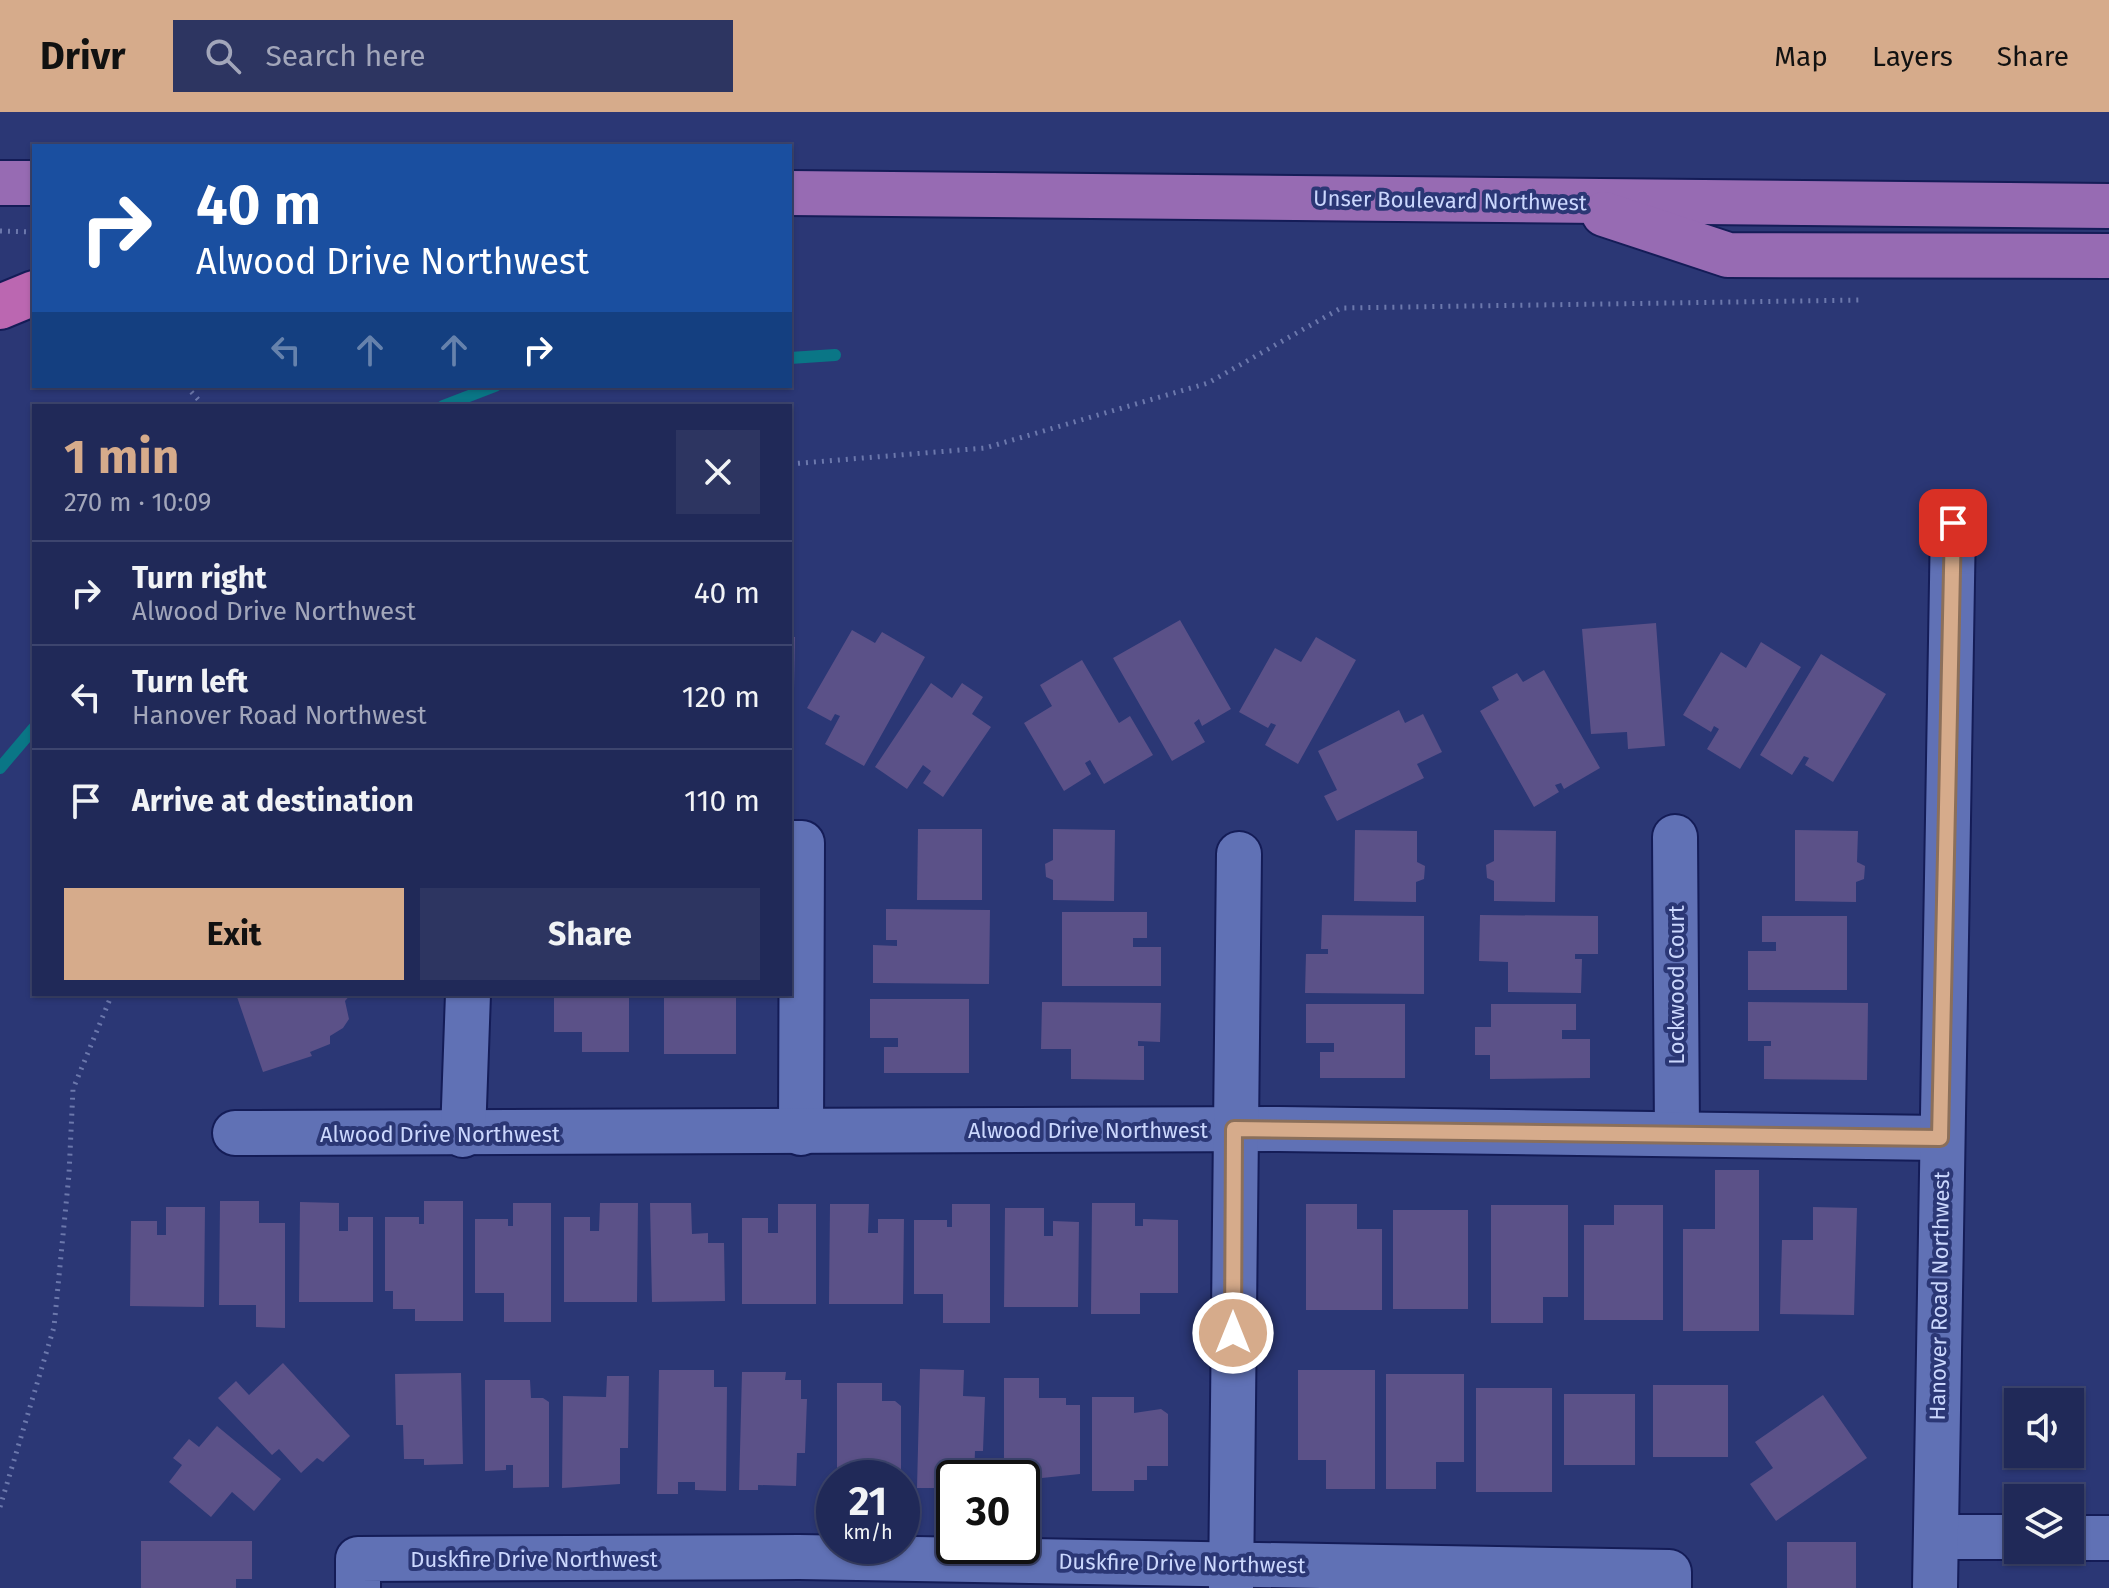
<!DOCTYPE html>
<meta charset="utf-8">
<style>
body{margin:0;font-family:"Fira Sans",sans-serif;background:#2d3561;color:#f1f3f6;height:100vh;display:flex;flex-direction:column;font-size:30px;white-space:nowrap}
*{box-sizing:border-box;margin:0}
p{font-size:26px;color:#a2a6ba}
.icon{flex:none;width:44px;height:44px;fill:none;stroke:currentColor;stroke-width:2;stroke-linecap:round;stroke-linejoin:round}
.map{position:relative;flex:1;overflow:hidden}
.sheet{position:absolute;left:32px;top:292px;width:760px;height:592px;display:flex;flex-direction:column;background:#202958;border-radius:0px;box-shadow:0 2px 6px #0004,0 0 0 2px #3d456e}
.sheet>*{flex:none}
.banner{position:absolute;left:32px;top:32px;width:760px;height:244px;border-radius:0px;box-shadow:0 2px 6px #0004,0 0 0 2px #3d456e;background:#1a4fa0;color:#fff;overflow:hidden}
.buttons{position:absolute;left:2004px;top:1276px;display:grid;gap:16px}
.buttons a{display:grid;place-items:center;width:80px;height:80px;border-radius:0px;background:#202958;box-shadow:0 2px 6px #0004,0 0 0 2px #3d456e;font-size:40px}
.speed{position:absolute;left:816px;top:1348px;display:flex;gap:16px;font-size:40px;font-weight:700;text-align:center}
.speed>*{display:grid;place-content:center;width:104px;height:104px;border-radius:50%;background:#202958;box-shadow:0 2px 6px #0004,0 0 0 2px #3d456e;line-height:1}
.speed small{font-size:20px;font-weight:400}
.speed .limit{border:4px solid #111;border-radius:12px;background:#fff;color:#111}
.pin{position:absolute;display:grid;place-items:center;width:68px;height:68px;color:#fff;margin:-34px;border-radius:16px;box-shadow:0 4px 12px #0006}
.me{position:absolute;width:88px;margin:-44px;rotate:0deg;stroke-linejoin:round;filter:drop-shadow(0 0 6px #0008)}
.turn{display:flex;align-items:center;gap:28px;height:168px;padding:0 32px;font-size:36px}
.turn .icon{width:104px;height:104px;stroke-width:2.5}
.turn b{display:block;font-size:56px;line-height:68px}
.lanes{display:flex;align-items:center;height:76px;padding:0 32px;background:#0003;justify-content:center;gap:40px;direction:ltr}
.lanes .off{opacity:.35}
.round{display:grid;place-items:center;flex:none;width:84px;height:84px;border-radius:0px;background:#2d3561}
.headline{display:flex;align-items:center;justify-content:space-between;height:136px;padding:0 32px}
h1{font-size:48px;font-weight:700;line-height:60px;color:#d6ab8b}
.button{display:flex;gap:16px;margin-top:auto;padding:16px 32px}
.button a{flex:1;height:92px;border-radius:0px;background:#d6ab8b;color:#111;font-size:32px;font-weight:700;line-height:92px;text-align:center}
.button a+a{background:#2d3561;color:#f1f3f6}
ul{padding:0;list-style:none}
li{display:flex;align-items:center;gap:24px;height:104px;padding:0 32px;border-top:2px solid #3d456e}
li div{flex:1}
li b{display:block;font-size:30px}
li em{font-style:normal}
header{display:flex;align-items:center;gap:48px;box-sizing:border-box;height:112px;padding:0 40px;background:#d6ab8b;color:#111}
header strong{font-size:38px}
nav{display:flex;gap:44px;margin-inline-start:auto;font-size:28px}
.search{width:560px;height:72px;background:#2d3561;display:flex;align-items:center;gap:20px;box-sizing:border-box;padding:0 28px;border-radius:0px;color:#a2a6ba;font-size:30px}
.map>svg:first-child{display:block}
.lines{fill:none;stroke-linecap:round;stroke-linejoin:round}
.stream{stroke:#0a7686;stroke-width:12}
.building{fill:#5b5188}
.minor-casing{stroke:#141c57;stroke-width:48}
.major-casing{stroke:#141c57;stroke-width:48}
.highway-casing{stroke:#141c57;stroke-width:48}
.path{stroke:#6c78ac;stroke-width:5;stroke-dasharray:2 6;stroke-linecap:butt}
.minor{stroke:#6071b5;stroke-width:44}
.major{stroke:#976bb3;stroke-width:44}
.highway{stroke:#bb67b1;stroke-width:44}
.route-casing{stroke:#8b6f5a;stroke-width:20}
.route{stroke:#d6ab8b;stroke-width:14}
.labels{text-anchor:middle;stroke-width:8;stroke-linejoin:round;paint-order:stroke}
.street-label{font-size:22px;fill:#cbd7fd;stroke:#2b3775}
</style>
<header>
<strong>Drivr</strong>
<div class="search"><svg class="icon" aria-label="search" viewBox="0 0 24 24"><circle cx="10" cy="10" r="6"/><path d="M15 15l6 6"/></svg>Search here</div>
<nav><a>Map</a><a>Layers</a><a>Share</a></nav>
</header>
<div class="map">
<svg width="2109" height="1476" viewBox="0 0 2109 1476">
<rect width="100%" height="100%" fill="#2b3775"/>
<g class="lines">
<g class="stream">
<polyline points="790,246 835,243"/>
<polyline points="443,294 495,274"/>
<polyline points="0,656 34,616"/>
</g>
</g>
<g class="building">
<polygon points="1180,508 1231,597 1202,614 1199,607 1194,611 1205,630 1172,649 1113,546"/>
<polygon points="1656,511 1665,634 1628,637 1627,620 1591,622 1582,517"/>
<polygon points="852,518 875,531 882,520 925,545 864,654 825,632 840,604 835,602 831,609 807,596"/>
<polygon points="790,525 795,525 793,629 790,629"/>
<polygon points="1316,525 1356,548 1298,652 1265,633 1276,613 1271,611 1268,616 1239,600 1275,536 1301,550"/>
<polygon points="1761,530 1801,555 1740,657 1707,637 1719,617 1714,614 1711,620 1683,603 1721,540 1746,556"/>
<polygon points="1821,542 1886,582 1833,670 1805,653 1809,646 1804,644 1792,663 1760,643"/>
<polygon points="1082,548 1119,611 1130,604 1153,643 1104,672 1090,648 1085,651 1091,662 1064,679 1024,611 1052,594 1040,573"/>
<polygon points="1544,558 1600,656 1564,677 1561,671 1555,673 1559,680 1534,695 1480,599 1499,588 1492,575 1517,561 1523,570"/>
<polygon points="931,571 952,586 962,571 983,585 972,602 991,615 943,685 923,671 931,659 923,653 907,677 875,655"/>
<polygon points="1399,598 1405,611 1423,602 1442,640 1417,652 1424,666 1337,709 1324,684 1337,678 1318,639"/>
<polygon points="918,717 982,717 982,788 917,788"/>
<polygon points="1053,717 1115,718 1114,789 1053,788 1053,768 1046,765 1045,752 1053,748"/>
<polygon points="1355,718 1417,719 1417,750 1425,754 1424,767 1416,770 1416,790 1354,789"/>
<polygon points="1494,718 1556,719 1555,790 1494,789 1494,769 1487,766 1486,753 1494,749"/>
<polygon points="1795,718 1858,719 1857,750 1865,754 1864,767 1856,770 1856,790 1795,789"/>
<polygon points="886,797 990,798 989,872 873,871 873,833 897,834 897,828 886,828"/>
<polygon points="1062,800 1147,800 1147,826 1133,826 1133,835 1161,835 1161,874 1062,874"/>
<polygon points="1322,803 1424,804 1424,882 1305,881 1306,842 1328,842 1328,837 1321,837"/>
<polygon points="1480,803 1598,804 1598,842 1575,842 1575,847 1582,847 1581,881 1508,880 1508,850 1479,849"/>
<polygon points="1762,804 1847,804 1847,878 1748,878 1748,839 1776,839 1776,830 1762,830"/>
<polygon points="236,882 351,882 345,889 349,907 343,916 330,924 330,932 310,940 312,944 263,960"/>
<polygon points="554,882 629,882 629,940 582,940 582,920 554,920"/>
<rect x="664" y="882" width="72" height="60"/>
<polygon points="870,887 969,887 969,961 884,961 884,935 898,935 898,926 870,926"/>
<polygon points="1042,890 1161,891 1160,930 1138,929 1138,934 1144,934 1144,968 1071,967 1071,937 1041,937"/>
<polygon points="1748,890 1868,891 1867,968 1764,967 1764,934 1771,934 1771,929 1748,929"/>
<polygon points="1306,892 1405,892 1405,966 1320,966 1320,940 1334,940 1334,931 1306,931"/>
<polygon points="1491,892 1576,892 1576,918 1562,918 1562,927 1590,927 1590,966 1490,967 1490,943 1475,943 1475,915 1491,915"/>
<polygon points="1715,1058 1759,1058 1759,1219 1683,1219 1683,1117 1715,1117"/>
<polygon points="220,1089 259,1089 259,1111 285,1111 285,1216 256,1215 256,1193 219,1193"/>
<polygon points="424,1089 463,1089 463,1209 415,1209 415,1197 393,1197 393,1179 385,1179 385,1105 419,1105 419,1112 424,1112"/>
<polygon points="300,1090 339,1091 339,1119 348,1119 348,1105 373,1105 373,1190 299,1190"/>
<polygon points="513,1091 551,1091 551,1210 504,1210 504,1181 475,1181 475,1107 508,1107 508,1114 513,1114"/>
<polygon points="600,1091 638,1091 637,1190 564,1190 564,1105 590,1105 590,1119 599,1119"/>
<polygon points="650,1091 691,1091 692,1122 708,1121 708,1131 724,1131 725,1189 652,1190"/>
<polygon points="1092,1091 1135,1091 1135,1114 1143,1114 1143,1107 1178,1108 1178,1181 1140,1181 1140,1202 1091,1202"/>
<polygon points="778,1092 816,1092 816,1192 742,1192 742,1106 768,1106 768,1121 778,1121"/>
<polygon points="830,1092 869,1092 868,1121 878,1121 878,1107 904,1107 903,1192 829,1192"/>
<polygon points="952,1092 990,1092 990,1211 943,1211 943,1182 914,1182 914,1108 947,1108 947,1115 952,1115"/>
<polygon points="1306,1092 1357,1092 1357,1117 1382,1117 1382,1198 1306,1198"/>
<polygon points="1491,1093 1568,1093 1568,1185 1543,1185 1543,1211 1491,1211"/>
<polygon points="1614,1093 1663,1093 1663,1208 1584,1208 1584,1113 1614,1113"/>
<polygon points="166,1095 205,1095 204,1195 130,1194 131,1109 157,1109 157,1123 166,1123"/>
<polygon points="1813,1095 1857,1096 1854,1203 1780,1202 1782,1128 1813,1128"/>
<polygon points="1005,1096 1044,1096 1044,1124 1053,1124 1053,1109 1079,1110 1078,1195 1004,1195"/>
<rect x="1393" y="1098" width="75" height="99"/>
<polygon points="283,1251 350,1324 323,1350 317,1346 301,1361 279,1337 272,1343 218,1286 236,1269 249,1283"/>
<polygon points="920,1257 964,1258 963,1284 985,1285 983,1339 975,1339 974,1366 954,1366 954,1372 936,1371 936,1376 917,1376"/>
<polygon points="659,1258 714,1258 714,1275 727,1275 726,1379 695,1378 695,1370 678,1370 678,1382 657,1382"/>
<polygon points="1298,1258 1375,1258 1375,1377 1326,1377 1326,1348 1298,1348"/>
<polygon points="742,1260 786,1260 785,1268 801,1268 801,1287 807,1287 805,1341 797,1341 796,1374 758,1373 758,1378 739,1378"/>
<polygon points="461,1261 463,1352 424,1353 424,1347 404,1347 403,1313 396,1313 395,1262"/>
<polygon points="1386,1262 1464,1262 1464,1350 1436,1350 1436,1377 1386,1377"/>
<polygon points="607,1264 629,1264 628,1336 620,1336 620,1372 562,1376 563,1284 606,1285"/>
<polygon points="1004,1266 1039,1266 1039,1286 1066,1286 1066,1293 1080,1293 1080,1362 1042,1366 1042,1378 1022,1378 1022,1366 1004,1366"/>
<polygon points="485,1268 530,1268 531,1286 543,1286 549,1290 549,1375 513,1376 513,1353 506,1353 506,1358 485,1359"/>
<polygon points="837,1271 882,1271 882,1289 895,1289 901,1294 901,1366 864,1366 864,1357 857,1357 857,1364 837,1364"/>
<rect x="1653" y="1273" width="75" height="72"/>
<rect x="1476" y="1276" width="76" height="104"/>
<rect x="1564" y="1282" width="71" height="71"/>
<polygon points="1823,1283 1867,1346 1776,1409 1750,1372 1773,1356 1755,1330"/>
<polygon points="1092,1285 1134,1285 1134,1301 1161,1297 1168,1302 1168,1354 1147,1354 1147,1368 1134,1368 1134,1379 1092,1379"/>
<polygon points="217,1314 281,1367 254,1399 232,1380 211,1405 169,1370 182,1353 173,1346 189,1327 199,1335"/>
<polygon points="141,1429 252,1429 252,1467 236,1467 236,1476 141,1476"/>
<rect x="1787" y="1430" width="69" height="46"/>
</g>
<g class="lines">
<g class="minor-casing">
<g id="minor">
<polyline points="1675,725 1677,1021"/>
<polyline points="790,731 802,731 801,1021"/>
<polyline points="235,1021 1279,1017 1940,1026"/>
<polyline points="463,1023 468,882"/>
<polyline points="1936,1425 2018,1425"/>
<polyline points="2070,1426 2109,1426"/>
<polyline points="358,1476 358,1447 799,1445 1669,1460 1669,1476"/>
<polyline points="1231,1476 1239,742"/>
<polyline points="1935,1476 1953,411"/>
</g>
</g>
<g class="major-casing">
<g id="major">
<polyline points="0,71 34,71"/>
<polyline points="790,81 2109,94"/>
<polyline points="1604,102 1728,143 2109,144"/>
</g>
</g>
<g class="highway-casing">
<polyline id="highway" points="0,195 34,181"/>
</g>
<g class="path">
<polyline points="0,119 34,120"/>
<polyline points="186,274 204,294"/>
<polyline points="790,352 985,336 1208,271 1341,196 1864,188"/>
<polyline points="0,1395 54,1215 69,1062 73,977 112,882"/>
</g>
<use href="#minor" class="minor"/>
<use href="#major" class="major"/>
<use href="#highway" class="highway"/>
</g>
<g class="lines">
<g class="route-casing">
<polyline id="route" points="1233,1221 1234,1017 1940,1026 1953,411"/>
</g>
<use href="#route" class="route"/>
</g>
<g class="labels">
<g class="street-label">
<text transform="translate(1450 88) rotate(1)" y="8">Unser Boulevard Northwest</text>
<text transform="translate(1676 873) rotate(-90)" y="8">Lockwood Court</text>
<text x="1088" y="1026">Alwood Drive Northwest</text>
<text x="440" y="1030">Alwood Drive Northwest</text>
<text transform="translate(1939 1184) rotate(-89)" y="8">Hanover Road Northwest</text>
<text x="534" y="1455">Duskfire Drive Northwest</text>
<text transform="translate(1182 1451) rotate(1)" y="8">Duskfire Drive Northwest</text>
</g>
</g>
</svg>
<div class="buttons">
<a><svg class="icon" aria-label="sound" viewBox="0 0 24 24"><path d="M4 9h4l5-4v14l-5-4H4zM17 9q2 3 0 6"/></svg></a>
<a><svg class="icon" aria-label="layers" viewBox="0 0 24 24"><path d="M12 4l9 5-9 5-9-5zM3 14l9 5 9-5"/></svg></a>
</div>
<div class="speed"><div>21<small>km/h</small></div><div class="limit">30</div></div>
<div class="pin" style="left:1953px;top:411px;background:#d93025"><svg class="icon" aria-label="arrive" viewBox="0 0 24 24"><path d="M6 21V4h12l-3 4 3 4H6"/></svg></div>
<svg class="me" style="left:1233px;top:1221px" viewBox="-20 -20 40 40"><circle r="17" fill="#d6ab8b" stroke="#fff" stroke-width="3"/><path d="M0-11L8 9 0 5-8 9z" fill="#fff"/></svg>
<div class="banner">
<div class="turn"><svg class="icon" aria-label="right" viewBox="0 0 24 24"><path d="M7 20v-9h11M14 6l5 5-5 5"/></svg><div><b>40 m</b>Alwood Drive Northwest</div></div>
<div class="lanes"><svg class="icon off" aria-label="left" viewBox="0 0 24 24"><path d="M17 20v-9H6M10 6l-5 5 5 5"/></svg><svg class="icon off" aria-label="ahead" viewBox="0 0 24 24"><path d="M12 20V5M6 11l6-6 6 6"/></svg><svg class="icon off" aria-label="ahead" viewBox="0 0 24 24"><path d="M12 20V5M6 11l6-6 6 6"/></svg><svg class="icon" aria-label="right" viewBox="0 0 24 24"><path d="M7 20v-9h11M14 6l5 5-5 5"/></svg></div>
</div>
<section class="sheet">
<div class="headline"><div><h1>1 min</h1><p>270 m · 10:09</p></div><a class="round"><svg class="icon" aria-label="close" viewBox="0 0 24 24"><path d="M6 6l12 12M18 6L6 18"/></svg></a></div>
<ul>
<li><svg class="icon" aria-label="right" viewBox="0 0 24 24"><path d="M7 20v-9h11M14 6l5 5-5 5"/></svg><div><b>Turn right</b><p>Alwood Drive Northwest</p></div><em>40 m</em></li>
<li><svg class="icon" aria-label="left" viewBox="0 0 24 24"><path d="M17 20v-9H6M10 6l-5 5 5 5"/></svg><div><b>Turn left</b><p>Hanover Road Northwest</p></div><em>120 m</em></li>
<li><svg class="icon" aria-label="arrive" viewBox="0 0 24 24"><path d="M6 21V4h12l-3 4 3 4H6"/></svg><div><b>Arrive at destination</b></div><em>110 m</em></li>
</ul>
<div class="button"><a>Exit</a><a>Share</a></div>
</section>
</div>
